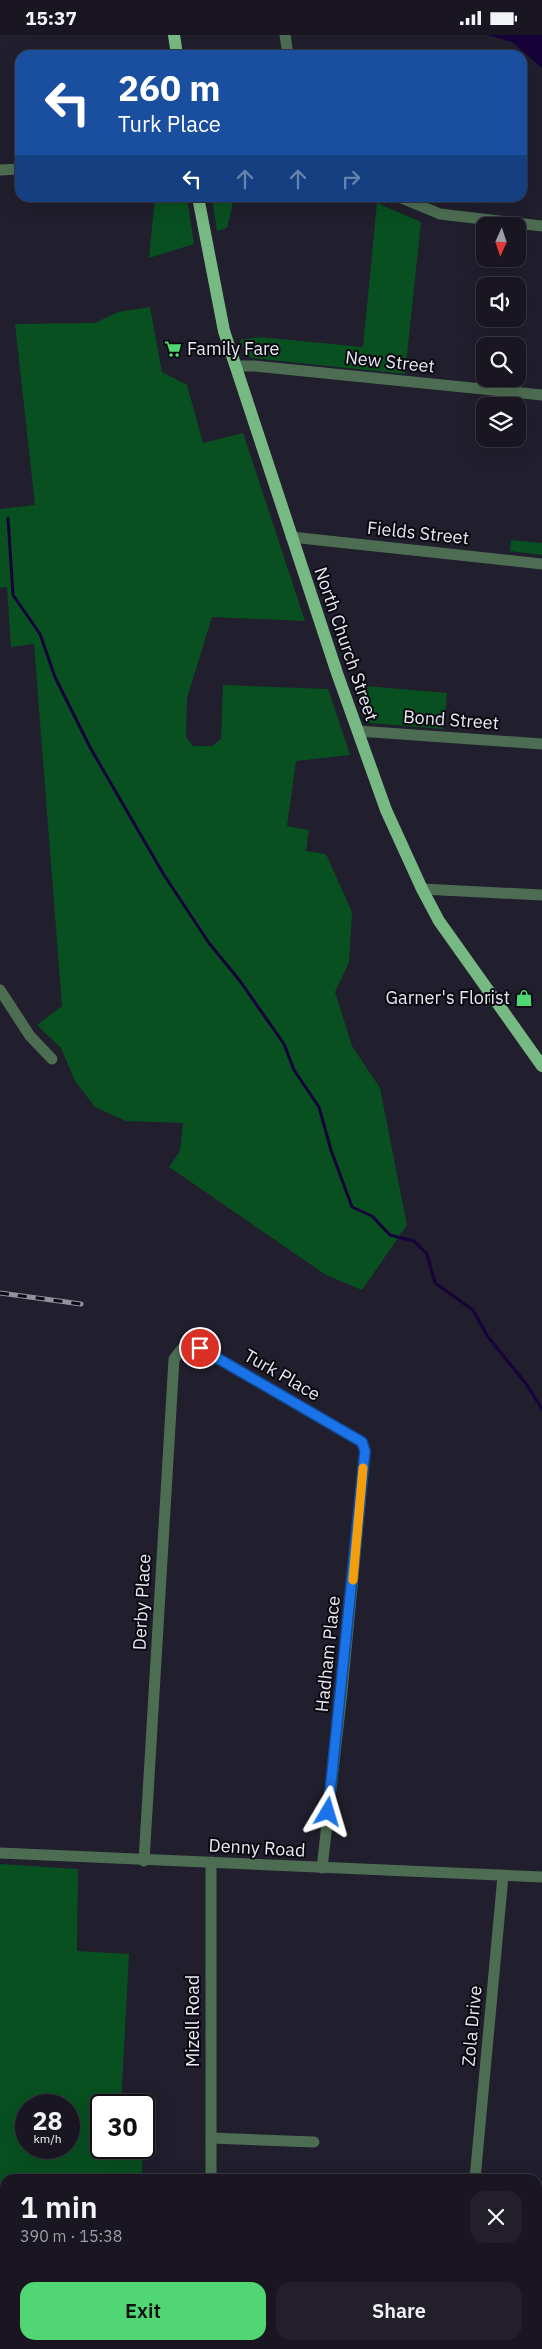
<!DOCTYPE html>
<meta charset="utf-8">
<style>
body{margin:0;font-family:"IBM Plex Sans",sans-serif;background:#221f2a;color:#f1f3f6;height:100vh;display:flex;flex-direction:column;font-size:19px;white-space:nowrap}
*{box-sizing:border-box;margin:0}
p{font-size:16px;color:#9f9fa5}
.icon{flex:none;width:28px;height:28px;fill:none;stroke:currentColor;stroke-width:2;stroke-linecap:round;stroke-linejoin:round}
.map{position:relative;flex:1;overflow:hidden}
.panel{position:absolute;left:0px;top:2139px;width:542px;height:176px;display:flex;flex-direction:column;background:#191622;border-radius:15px 15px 0 0;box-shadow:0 5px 20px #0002,0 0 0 1px #373540}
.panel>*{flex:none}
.top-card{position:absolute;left:15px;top:15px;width:512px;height:152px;border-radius:15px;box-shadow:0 5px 20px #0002,0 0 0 1px #373540;background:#1a4fa0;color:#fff;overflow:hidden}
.needle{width:32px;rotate:183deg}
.fabs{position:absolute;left:476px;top:182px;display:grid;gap:10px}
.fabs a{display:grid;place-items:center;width:50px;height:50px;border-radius:10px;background:#191622;box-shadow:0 5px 20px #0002,0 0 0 1px #373540;font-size:25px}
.speed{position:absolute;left:15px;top:2059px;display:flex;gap:10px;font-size:25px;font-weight:700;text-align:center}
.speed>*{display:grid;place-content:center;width:65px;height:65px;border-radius:50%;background:#191622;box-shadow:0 5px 20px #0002,0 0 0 1px #373540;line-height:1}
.speed small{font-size:12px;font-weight:400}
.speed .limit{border:2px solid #111;border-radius:8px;background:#fff;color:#111}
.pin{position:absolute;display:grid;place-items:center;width:42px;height:42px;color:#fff;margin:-21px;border:2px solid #fff;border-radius:50%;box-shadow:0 1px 5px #0007}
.me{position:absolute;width:55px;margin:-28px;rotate:7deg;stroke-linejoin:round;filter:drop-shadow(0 0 4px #0008)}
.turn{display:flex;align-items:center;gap:18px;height:105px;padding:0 20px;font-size:22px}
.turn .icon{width:65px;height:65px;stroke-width:2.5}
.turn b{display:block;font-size:35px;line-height:42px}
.lanes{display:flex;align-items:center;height:48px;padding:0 20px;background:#0003;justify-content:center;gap:25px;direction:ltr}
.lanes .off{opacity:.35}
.round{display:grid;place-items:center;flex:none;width:52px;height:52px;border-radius:15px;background:#221f2a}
.headline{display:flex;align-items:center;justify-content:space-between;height:85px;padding:0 20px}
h1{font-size:30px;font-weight:600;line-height:38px}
.button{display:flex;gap:10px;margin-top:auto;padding:10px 20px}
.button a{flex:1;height:58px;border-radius:15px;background:#51d674;color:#111;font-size:20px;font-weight:600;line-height:58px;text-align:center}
.button a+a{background:#221f2a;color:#f1f3f6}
.status{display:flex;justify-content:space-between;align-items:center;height:35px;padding:0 25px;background:#191622;direction:ltr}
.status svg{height:14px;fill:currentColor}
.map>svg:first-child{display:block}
.green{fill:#085020;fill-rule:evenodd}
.water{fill:#17023a}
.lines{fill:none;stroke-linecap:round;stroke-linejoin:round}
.stream{stroke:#17023a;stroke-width:3}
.minor{stroke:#4d6d52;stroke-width:11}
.major{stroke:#77b982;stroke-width:12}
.rail-casing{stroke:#93919e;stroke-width:5}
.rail{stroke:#0a0910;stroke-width:3;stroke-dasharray:9;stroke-linecap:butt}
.route-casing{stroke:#114b97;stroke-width:12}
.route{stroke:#1a73e8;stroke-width:9}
.slow{stroke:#f59e0b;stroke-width:9}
.labels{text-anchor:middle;stroke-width:4;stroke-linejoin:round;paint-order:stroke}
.poi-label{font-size:18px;fill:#e8e7f2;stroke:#0a0910;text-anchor:start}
.street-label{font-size:18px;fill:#e8e7f2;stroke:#0a0910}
</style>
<div class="status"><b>15:37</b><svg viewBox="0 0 49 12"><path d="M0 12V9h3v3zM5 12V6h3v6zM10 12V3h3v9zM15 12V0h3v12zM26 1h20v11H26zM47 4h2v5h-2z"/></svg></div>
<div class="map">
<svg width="542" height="2314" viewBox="0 0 542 2314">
<rect width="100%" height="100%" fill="#211e2d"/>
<g class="green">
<polygon points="155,163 187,163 194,209 149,223"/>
<polygon points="212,163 234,163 227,193 217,196"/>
<polygon points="377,168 421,187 405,339 251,323 245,318 240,305 260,302 363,312"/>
<polygon points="150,272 162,337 187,350 203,408 243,398 305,586 212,582 187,663 186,702 193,711 212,711 221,704 223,650 328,654 350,720 296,726 287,791 309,795 306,816 326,819 352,877 349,927 335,957 352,1011 380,1053 407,1190 362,1255 326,1240 169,1132 180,1116 183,1088 126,1086 95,1072 75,1046 61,1013 37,990 62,971 34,609 11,612 7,552 0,553 0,474 35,470 15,289 95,288 118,277"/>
<polygon points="511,505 542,508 542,520 510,516"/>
<polygon points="354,650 447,658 444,694 369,688 366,685"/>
<path d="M0,1829L78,1834L77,1916L129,1919L121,2070H101V2112L143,2113L142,2144H5V2310H46L44,2314H0ZM26,2070H69V2112H26Z"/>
</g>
<polygon class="water" points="487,0 542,0 542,33 512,7"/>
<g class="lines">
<polyline class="stream" points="8,483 13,560 40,599 55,642 91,714 164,840 209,908 240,946 284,1009 294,1035 319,1072 331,1115 352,1172 372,1181 390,1200 414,1206 427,1219 435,1248 473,1275 488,1302 527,1350 542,1374"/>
<g class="minor">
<polyline points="285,0 288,20"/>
<polyline points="0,135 20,134"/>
<polyline points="399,162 440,179 542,191"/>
<polyline points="235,331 254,331 542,360"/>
<polyline points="291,502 542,529"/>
<polyline points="358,696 542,709"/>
<polyline points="422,854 542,860"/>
<polyline points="0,955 30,1001 52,1024"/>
<polyline points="0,1818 542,1842"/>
<polyline points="144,1826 174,1324 182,1314 200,1313 362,1407 365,1416 342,1657 322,1833"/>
<polyline points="211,2103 314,2107"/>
<polyline points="211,2144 211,1827"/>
<polyline points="475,2144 503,1841"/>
<polyline points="538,2172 542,2173"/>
<polyline points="212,2310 212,2314"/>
<polyline points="485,2314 486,2310"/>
</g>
<g class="major">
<polyline points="174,0 177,20"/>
<polyline points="198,162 224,296 337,638 386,775 422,854 439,886 542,1031"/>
</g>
<g class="rail-casing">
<polyline id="rail" points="0,1258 81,1269"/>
</g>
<use href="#rail" class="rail"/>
</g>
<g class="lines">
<g class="route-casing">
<polyline id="route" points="200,1313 362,1407 365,1416 363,1435 328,1777"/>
</g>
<use href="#route" class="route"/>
<polyline class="slow" points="353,1545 363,1433"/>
</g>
<defs>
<g id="supermarket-bare" transform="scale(1.35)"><path d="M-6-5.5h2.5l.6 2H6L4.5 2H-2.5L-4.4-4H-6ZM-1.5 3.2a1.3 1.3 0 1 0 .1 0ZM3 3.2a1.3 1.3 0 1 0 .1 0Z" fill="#51d674" stroke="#0a0910" stroke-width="2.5" paint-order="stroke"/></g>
<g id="shop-bare" transform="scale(1.35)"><path d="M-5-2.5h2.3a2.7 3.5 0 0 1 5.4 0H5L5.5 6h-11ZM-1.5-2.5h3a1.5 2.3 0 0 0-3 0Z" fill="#51d674" stroke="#0a0910" stroke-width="2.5" paint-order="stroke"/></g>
</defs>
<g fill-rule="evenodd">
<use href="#supermarket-bare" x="173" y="314"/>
<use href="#shop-bare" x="524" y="963"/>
</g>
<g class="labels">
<g class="poi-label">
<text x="187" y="320">Family Fare</text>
<text x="510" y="969" text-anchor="end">Garner's Florist</text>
</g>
<g class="street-label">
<text transform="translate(390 327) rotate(6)" y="6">New Street</text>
<text transform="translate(418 498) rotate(6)" y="6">Fields Street</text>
<text transform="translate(346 609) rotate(71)" y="6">North Church Street</text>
<text transform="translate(451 685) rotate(4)" y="6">Bond Street</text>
<text transform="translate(282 1340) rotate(30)" y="6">Turk Place</text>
<text transform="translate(142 1567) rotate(-87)" y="6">Derby Place</text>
<text transform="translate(328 1619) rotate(-84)" y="6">Hadham Place</text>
<text transform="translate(257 1813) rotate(3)" y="6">Denny Road</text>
<text transform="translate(193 1986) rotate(-90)" y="6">Mizell Road</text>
<text transform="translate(472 1991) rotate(-85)" y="6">Zola Drive</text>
</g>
</g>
</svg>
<div class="fabs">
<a><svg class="needle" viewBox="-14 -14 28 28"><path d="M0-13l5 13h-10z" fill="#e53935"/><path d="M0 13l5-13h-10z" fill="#9f9fa5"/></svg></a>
<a><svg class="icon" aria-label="sound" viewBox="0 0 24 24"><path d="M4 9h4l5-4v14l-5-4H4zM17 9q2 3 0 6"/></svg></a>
<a><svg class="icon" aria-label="search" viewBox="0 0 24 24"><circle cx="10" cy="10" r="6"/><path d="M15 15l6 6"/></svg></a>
<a><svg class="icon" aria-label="layers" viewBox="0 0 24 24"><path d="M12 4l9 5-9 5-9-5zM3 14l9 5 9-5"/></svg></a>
</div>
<div class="speed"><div>28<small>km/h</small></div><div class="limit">30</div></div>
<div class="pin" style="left:200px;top:1313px;background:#d93025"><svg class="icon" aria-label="arrive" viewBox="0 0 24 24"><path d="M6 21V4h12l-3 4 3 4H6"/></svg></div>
<svg class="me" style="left:328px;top:1777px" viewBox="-20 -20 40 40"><path d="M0-17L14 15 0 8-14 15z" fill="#1a73e8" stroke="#fff" stroke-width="4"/></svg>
<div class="top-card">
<div class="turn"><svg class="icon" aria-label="left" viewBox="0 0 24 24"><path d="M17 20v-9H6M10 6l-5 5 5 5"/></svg><div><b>260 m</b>Turk Place</div></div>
<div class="lanes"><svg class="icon" aria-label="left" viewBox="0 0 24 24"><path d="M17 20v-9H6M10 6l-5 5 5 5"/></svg><svg class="icon off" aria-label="ahead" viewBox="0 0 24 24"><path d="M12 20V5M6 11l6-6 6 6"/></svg><svg class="icon off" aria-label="ahead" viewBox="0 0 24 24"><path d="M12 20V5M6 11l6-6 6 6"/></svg><svg class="icon off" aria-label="right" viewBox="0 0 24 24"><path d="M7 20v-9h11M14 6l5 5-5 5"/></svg></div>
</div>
<section class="panel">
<div class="headline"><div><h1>1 min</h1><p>390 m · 15:38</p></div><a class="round"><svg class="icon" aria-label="close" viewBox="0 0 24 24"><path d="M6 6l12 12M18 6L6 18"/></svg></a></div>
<div class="button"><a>Exit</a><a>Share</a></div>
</section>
</div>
